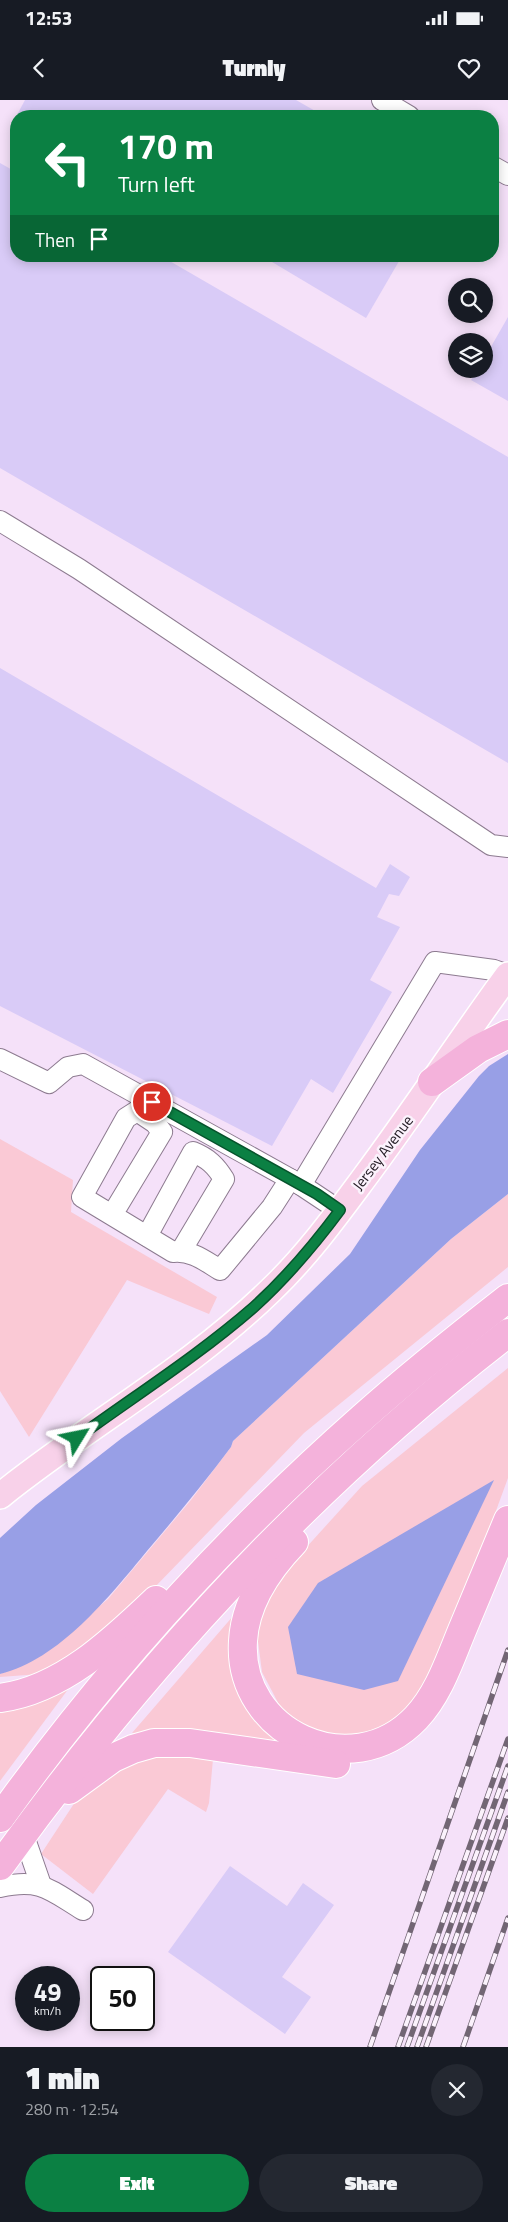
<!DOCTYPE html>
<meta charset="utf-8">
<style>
body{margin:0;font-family:"Titillium Web",sans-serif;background:#242831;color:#f1f3f6;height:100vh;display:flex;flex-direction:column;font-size:19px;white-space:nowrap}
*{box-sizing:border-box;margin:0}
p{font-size:16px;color:#9ea1a6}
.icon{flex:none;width:28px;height:28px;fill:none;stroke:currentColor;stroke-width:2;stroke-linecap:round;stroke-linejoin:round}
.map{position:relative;height:1947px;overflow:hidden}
.side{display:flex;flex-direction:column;background:#171b24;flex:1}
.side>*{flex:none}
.guide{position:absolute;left:10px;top:10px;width:489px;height:152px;border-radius:20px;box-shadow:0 2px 12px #0003;background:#0b8043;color:#fff;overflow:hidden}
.buttons{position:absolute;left:448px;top:178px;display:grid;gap:10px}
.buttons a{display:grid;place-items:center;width:45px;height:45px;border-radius:50%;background:#171b24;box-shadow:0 2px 12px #0003;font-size:25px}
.speed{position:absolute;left:15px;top:1866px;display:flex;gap:10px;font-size:25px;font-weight:700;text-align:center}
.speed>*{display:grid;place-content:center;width:65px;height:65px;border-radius:50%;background:#171b24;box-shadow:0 2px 12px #0003;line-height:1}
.speed small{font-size:12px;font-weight:400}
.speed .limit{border:2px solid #111;border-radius:8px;background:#fff;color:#111}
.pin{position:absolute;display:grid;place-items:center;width:42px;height:42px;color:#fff;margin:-21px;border:2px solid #fff;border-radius:50%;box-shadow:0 1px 5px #0007}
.me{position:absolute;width:55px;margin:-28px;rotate:55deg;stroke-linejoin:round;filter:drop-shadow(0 0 4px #0008)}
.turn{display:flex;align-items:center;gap:18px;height:105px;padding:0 25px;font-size:22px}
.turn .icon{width:65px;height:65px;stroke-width:2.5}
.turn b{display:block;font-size:35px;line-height:42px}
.then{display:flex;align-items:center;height:48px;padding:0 25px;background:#0003;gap:10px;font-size:19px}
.round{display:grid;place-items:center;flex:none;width:52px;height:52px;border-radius:26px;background:#242831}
.headline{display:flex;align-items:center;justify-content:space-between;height:85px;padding:0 25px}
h1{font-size:30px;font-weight:800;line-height:38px}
.button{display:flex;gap:10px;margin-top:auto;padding:10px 25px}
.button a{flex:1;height:58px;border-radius:30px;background:#0b8043;color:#fff;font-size:20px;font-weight:800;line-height:58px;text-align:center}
.button a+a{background:#242831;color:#f1f3f6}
.status{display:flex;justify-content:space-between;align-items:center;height:35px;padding:0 25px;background:#171b24;direction:ltr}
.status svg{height:14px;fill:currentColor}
header{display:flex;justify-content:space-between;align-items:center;height:65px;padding:0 25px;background:#171b24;font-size:22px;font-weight:800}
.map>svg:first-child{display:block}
.green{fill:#fac9d5}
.water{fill:#989fe6}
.building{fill:#d9cbf7}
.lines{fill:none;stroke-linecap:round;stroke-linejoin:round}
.minor-casing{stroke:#8d7b90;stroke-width:22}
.major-casing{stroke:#fff;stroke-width:28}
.highway-casing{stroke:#fff;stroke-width:30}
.minor{stroke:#fff;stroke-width:20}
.major{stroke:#f8d1e9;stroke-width:25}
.highway{stroke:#f4b2db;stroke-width:28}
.rail-casing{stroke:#726674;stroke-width:5.5}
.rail{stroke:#fbf2fc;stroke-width:4;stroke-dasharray:11;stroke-linecap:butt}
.route-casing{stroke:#07532c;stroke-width:12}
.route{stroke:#0b8043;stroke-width:9}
.labels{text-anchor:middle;stroke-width:5;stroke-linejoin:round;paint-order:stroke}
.street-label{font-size:15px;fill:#211a22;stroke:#fbf2fc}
</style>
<div class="status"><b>12:53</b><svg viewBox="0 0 49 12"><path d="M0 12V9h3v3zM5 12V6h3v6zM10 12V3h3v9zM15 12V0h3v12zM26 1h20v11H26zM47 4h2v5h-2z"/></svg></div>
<header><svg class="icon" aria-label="back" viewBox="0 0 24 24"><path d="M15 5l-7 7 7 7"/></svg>Turnly<svg class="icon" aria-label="heart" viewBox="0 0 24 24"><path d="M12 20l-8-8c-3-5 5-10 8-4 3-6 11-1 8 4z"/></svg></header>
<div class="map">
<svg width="508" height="1947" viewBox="0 0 508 1947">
<rect width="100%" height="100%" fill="#f5e1f9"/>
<g class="green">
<polygon points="0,1039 73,1080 71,1112 217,1197 209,1214 127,1180 29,1337 0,1291"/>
<polygon points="508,1094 508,1167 304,1333 124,1519 40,1574 0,1577 0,1574 29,1562 49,1549 108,1499 191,1400 231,1347 233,1341 451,1139"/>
<polygon points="508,1268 508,1378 446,1547 414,1603 395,1624 362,1635 315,1635 283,1612 262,1572 256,1526 274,1483 362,1386"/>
<polygon points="240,1508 232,1550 288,1646 164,1632 132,1633"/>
<polygon points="72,1584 0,1681 0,1607"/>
<polygon points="166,1651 213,1659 209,1703 206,1712 168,1689 93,1794 41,1754 79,1696 122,1662"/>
</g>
<g class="water">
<path d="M508,954V1094L451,1139L233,1341L231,1347C204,1383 176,1417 147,1451C110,1496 59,1560 0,1574V1438L36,1405L122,1338L267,1235L350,1154L420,1050L479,976L489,966Z"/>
<polygon points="494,1380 398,1581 364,1590 297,1574 288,1527 318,1483"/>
</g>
<g class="building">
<polygon points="25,0 296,0 324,16 24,16 18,13"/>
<polygon points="0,63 16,72 16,156 161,156 508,357 508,663 0,368"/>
<polygon points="262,156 402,156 366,218"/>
<polygon points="508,217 508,301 471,280 478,269 484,269 484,259"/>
<polygon points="0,568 376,788 390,764 410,777 399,796 389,794 377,817 400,827 370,880 392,892 333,993 311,979 272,1046 0,906"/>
<polygon points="230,1766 287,1806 303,1783 334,1805 282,1877 311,1897 285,1934 168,1852"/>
</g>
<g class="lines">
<g class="minor-casing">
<g id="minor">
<polyline points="382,0 409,16"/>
<polyline points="492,66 508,75"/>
<polyline points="0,421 79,469 491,745 508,747"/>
<polyline points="0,959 49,983 68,967 83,964 301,1085 435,862 494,870 508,875"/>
<polyline points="301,1085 340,1111"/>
<path d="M112,1115L162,1032L155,1023L137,1011L126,1018L82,1097L173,1152C192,1150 205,1161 220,1170L272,1107L290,1079"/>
<path d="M147,1136L193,1052C208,1058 216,1066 224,1079L181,1151"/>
<polyline points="23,1733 41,1785"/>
<path d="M0,1787C41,1778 50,1790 83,1810"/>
</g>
</g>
<g class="major-casing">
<path id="major" d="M0,1396C88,1325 189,1270 270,1191C306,1157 335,1117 364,1078C414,1011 459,942 508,875"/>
</g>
<g class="highway-casing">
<g id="highway">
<polyline points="432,982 478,949 508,934"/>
<path d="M294,1442C269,1468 245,1503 243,1541C237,1633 351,1686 416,1618C439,1594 450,1559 463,1528C478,1492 493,1456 508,1420"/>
<path d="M0,1598C62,1590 113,1541 156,1500"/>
<polyline points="69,1690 113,1658 133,1649 154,1643 190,1643 336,1664"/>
<path d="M0,1718C105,1572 227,1437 362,1318C409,1276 458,1237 508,1198"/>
<path d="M0,1766C144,1566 312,1384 508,1233"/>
</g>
</g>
<use href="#minor" class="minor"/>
<use href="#major" class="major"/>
<use href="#highway" class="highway"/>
<g class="rail-casing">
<g id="rail">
<polyline points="370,1947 508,1550"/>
<polyline points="398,1947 508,1639"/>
<polyline points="407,1947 508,1666"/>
<polyline points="417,1947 508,1692"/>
<polyline points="426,1947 508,1718"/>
<polyline points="463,1947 508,1818"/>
</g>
</g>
<use href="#rail" class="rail"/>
</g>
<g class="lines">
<g class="route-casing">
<path id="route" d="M77,1338C136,1295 199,1255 254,1207C286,1178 314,1145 340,1110L317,1094L152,1002"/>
</g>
<use href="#route" class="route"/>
</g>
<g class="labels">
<g class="street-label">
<text transform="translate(383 1053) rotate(-53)" y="5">Jersey Avenue</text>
</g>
</g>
</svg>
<div class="buttons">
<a><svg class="icon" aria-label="search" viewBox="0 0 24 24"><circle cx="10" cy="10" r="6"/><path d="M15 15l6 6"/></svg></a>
<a><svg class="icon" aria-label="layers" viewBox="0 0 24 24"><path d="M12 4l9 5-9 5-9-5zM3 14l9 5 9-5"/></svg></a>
</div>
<div class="speed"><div>49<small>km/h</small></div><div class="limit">50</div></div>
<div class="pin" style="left:152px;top:1002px;background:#d93025"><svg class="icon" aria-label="arrive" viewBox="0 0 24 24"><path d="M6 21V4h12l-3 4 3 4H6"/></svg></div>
<svg class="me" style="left:77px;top:1338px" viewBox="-20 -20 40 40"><path d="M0-17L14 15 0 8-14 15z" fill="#0b8043" stroke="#fff" stroke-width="4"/></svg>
<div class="guide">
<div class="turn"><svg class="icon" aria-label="left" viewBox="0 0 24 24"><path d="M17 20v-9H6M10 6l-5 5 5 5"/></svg><div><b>170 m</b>Turn left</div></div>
<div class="then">Then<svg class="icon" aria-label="arrive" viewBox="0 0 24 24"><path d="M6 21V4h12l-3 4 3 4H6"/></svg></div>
</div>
</div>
<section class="side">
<div class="headline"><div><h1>1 min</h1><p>280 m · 12:54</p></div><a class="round"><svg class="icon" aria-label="close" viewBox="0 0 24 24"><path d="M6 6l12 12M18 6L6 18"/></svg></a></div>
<div class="button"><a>Exit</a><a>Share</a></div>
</section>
